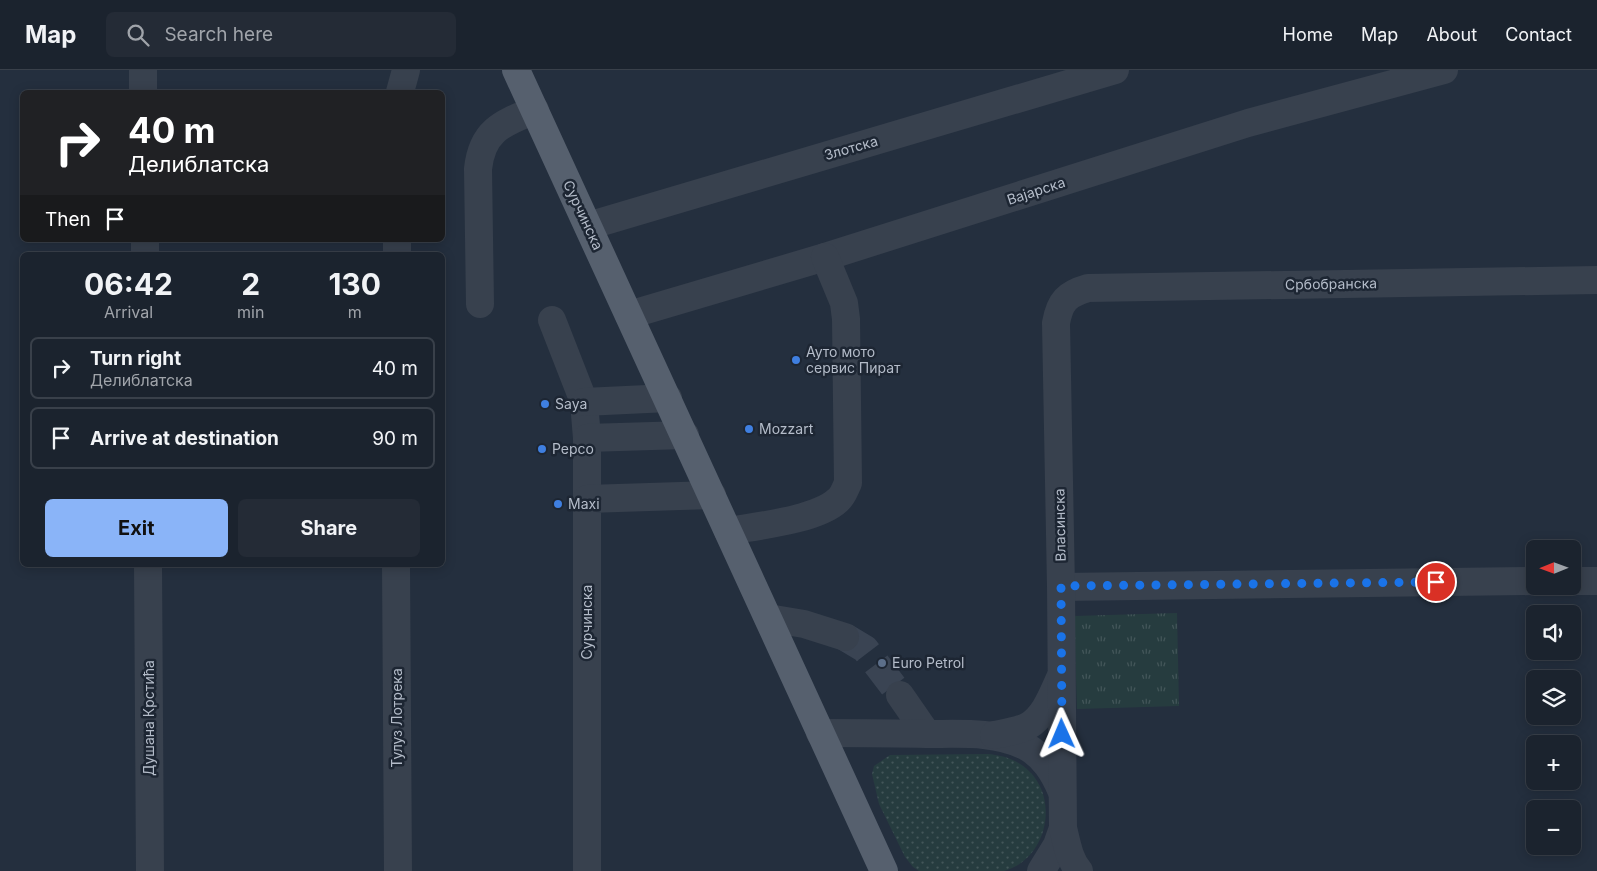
<!DOCTYPE html>
<meta charset="utf-8">
<style>
body{margin:0;font-family:Inter,sans-serif;background:#242b36;color:#f1f3f6;height:100vh;display:flex;flex-direction:column;font-size:19px;white-space:nowrap}
*{box-sizing:border-box;margin:0}
p{font-size:16px;color:#a0a4aa}
.icon{flex:none;width:28px;height:28px;fill:none;stroke:currentColor;stroke-width:2;stroke-linecap:round;stroke-linejoin:round}
.map{position:relative;flex:1;overflow:hidden}
.drawer{position:absolute;left:20px;top:182px;width:425px;height:315px;display:flex;flex-direction:column;background:#1b232e;border-radius:8px;box-shadow:0 2px 12px #0003,0 0 0 1px #39404a}
.drawer>*{flex:none}
.hud{position:absolute;left:20px;top:20px;width:425px;height:152px;border-radius:8px;box-shadow:0 2px 12px #0003,0 0 0 1px #39404a;background:#202124;color:#fff;overflow:hidden}
.needle{width:32px;rotate:269deg}
.controls{position:absolute;left:1526px;top:470px;display:grid;gap:10px}
.controls a{display:grid;place-items:center;width:55px;height:55px;border-radius:8px;background:#1b232e;box-shadow:0 2px 12px #0003,0 0 0 1px #39404a;font-size:25px}
.pin{position:absolute;display:grid;place-items:center;width:42px;height:42px;color:#fff;margin:-21px;border:2px solid #fff;border-radius:50%;box-shadow:0 1px 5px #0007}
.me{position:absolute;width:55px;margin:-28px;rotate:359deg;stroke-linejoin:round;filter:drop-shadow(0 0 4px #0008)}
.turn{display:flex;align-items:center;gap:18px;height:105px;padding:0 25px;font-size:22px}
.turn .icon{width:65px;height:65px;stroke-width:2.5}
.turn b{display:block;font-size:35px;line-height:42px}
.then{display:flex;align-items:center;height:48px;padding:0 25px;background:#0003;gap:10px;font-size:19px}
.eta{display:flex;justify-content:space-evenly;align-items:center;height:85px;text-align:center}
.eta b{font-size:30px;font-weight:700;line-height:35px}
.button{display:flex;gap:10px;margin-top:auto;padding:10px 25px}
.button a{flex:1;height:58px;border-radius:8px;background:#8ab4f8;color:#111;font-size:20px;font-weight:700;line-height:58px;text-align:center}
.button a+a{background:#242b36;color:#f1f3f6}
ul{padding:0;list-style:none}
li{display:flex;align-items:center;gap:15px;height:62px;margin:0 10px 8px;padding:0 15px;border:2px solid #39404a;border-radius:8px}
li div{flex:1}
li b{display:block;font-size:19px}
li em{font-style:normal}
header{display:flex;align-items:center;gap:30px;box-sizing:border-box;height:70px;padding:0 25px;background:#1b232e;border-bottom:1px solid #39404a}
header strong{font-size:24px}
nav{display:flex;gap:28px;margin-inline-start:auto;font-size:18px}
.search{width:350px;height:45px;background:#242b36;display:flex;align-items:center;gap:12px;box-sizing:border-box;padding:0 18px;border-radius:8px;color:#a0a4aa;font-size:19px}
.map>svg:first-child{display:block}
.grass{fill:url(#grass-dots)}
.park{fill:url(#park-tufts)}
.lines{fill:none;stroke-linecap:round;stroke-linejoin:round}
.minor-tunnel{stroke:#3a4453;stroke-width:28;stroke-dasharray:28 14;stroke-linecap:butt}
.minor{stroke:#38414e;stroke-width:28}
.major{stroke:#56606e;stroke-width:28}
.route{stroke:#1a73e8;stroke-width:9;stroke-dasharray:0 16.2}
.shop-dot{fill:#3f7fe0;stroke:#1d2633;stroke-width:2}
.service-dot{fill:#5c6f8a;stroke:#1d2633;stroke-width:2}
.labels{text-anchor:middle;stroke-width:5;stroke-linejoin:round;paint-order:stroke}
.street-label{font-size:14px;fill:#b4bcc9;stroke:#1d2633}
.poi-label{font-size:14px;fill:#b4bcc9;stroke:#1d2633;text-anchor:start}
</style>
<header>
<strong>Map</strong>
<div class="search"><svg class="icon" aria-label="search" viewBox="0 0 24 24"><circle cx="10" cy="10" r="6"/><path d="M15 15l6 6"/></svg>Search here</div>
<nav><a>Home</a><a>Map</a><a>About</a><a>Contact</a></nav>
</header>
<div class="map">
<svg width="1597" height="801" viewBox="0 0 1597 801">
<defs>
<pattern id="grass-dots" width="8" height="8" patternUnits="userSpaceOnUse" patternTransform="scale(1.25)"><rect width="8" height="8" fill="#263c3f"/><path d="M2 2h.1M6 6h.1" fill="none" stroke="#435659" stroke-width="1.8" stroke-linecap="round"/></pattern>
<pattern id="park-tufts" width="24" height="20" patternUnits="userSpaceOnUse" patternTransform="scale(1.25)"><rect width="24" height="20" fill="#263c3f"/><path d="M3 7l-1-3M5 7V3M7 7l1-3M15 17l-1-3M17 17v-4M19 17l1-3" fill="none" stroke="#435659"/></pattern>
</defs>
<rect width="100%" height="100%" fill="#242f3e"/>
<path class="grass" d="M987,684C1003,685 1018,690 1029,701C1056,727 1049,776 1018,795C1014,797 1008,800 1004,801C997,801 988,801 981,801C960,801 939,801 919,801L913,797L905,787L879,734L872,704L874,696L890,685Z"/>
<polygon class="park" points="1177,543 1179,636 1077,639 1074,546"/>
<g class="lines">
<polyline class="minor-tunnel" points="845,567 865,579 900,625"/>
<g class="minor">
<polyline points="143,0 143,22"/>
<polyline points="400,22 406,0"/>
<polyline points="588,156 1115,0"/>
<polyline points="145,170 145,185"/>
<polyline points="397,185 397,170"/>
<path d="M480,234L478,99C482,60 503,53 535,40"/>
<polyline points="629,245 825,187 1248,53 1444,0"/>
<polyline points="552,250 584,332 587,368 587,429"/>
<polyline points="584,332 668,328"/>
<polyline points="587,368 685,365"/>
<path d="M728,461C757,456 817,450 838,430C843,426 845,419 848,413L846,249L844,233L825,187"/>
<polyline points="148,495 150,801"/>
<polyline points="396,495 398,801"/>
<polyline points="1572,511 1597,511"/>
<polyline points="1061,517 1535,511"/>
<polyline points="768,548 804,554 845,567"/>
<polyline points="900,625 927,664"/>
<path d="M820,663C856,663 892,663 927,664C960,664 995,661 1025,676C1044,686 1054,703 1062,722"/>
<path d="M994,665C1005,663 1018,661 1028,656C1045,646 1052,625 1060,608"/>
<polyline points="587,801 587,429 712,425"/>
<polyline points="1041,801 1057,775 1063,758"/>
<path d="M1079,801C1069,789 1067,774 1063,758L1061,517L1056,253C1060,231 1067,224 1088,218L1597,210"/>
</g>
<polyline class="major" points="516,0 884,801"/>
</g>
<g class="lines">
<polyline class="route" points="1062,664 1061,516 1436,512"/>
</g>
<g class="shop-dot">
<circle cx="796" cy="290" r="5"/>
<circle cx="545" cy="334" r="5"/>
<circle cx="749" cy="359" r="5"/>
<circle cx="542" cy="379" r="5"/>
<circle cx="558" cy="434" r="5"/>
</g>
<circle class="service-dot" cx="882" cy="593" r="5"/>
<g class="labels">
<g class="street-label">
<text transform="translate(851 78) rotate(-16)" y="5">Злотска</text>
<text transform="translate(1036 121) rotate(-18)" y="5">Вајарска</text>
<text transform="translate(583 145) rotate(65)" y="5">Сурчинска</text>
<text transform="translate(1331 214) rotate(-1)" y="5">Србобранска</text>
<text transform="translate(1060 455) rotate(-91)" y="5">Власинска</text>
<text transform="translate(587 552) rotate(-90)" y="5">Сурчинска</text>
<text transform="translate(149 648) rotate(-90)" y="5">Душана Крстића</text>
<text transform="translate(397 648) rotate(-90)" y="5">Тулуз Лотрека</text>
</g>
<g class="poi-label">
<text x="806" y="287">Ауто мото<tspan x="806" dy="16">сервис Пират</tspan></text>
<text x="555" y="339">Saya</text>
<text x="759" y="364">Mozzart</text>
<text x="552" y="384">Pepco</text>
<text x="568" y="439">Maxi</text>
<text x="892" y="598">Euro Petrol</text>
</g>
</g>
</svg>
<div class="controls">
<a><svg class="needle" viewBox="-14 -14 28 28"><path d="M0-13l5 13h-10z" fill="#e53935"/><path d="M0 13l5-13h-10z" fill="#a0a4aa"/></svg></a>
<a><svg class="icon" aria-label="sound" viewBox="0 0 24 24"><path d="M4 9h4l5-4v14l-5-4H4zM17 9q2 3 0 6"/></svg></a>
<a><svg class="icon" aria-label="layers" viewBox="0 0 24 24"><path d="M12 4l9 5-9 5-9-5zM3 14l9 5 9-5"/></svg></a>
<a>+</a>
<a>−</a>
</div>
<div class="pin" style="left:1436px;top:512px;background:#d93025"><svg class="icon" aria-label="arrive" viewBox="0 0 24 24"><path d="M6 21V4h12l-3 4 3 4H6"/></svg></div>
<svg class="me" style="left:1062px;top:664px" viewBox="-20 -20 40 40"><path d="M0-17L14 15 0 8-14 15z" fill="#1a73e8" stroke="#fff" stroke-width="4"/></svg>
<div class="hud">
<div class="turn"><svg class="icon" aria-label="right" viewBox="0 0 24 24"><path d="M7 20v-9h11M14 6l5 5-5 5"/></svg><div><b>40 m</b>Делиблатска</div></div>
<div class="then">Then<svg class="icon" aria-label="arrive" viewBox="0 0 24 24"><path d="M6 21V4h12l-3 4 3 4H6"/></svg></div>
</div>
<section class="drawer">
<div class="eta">
<div><b>06:42</b><p>Arrival</p></div>
<div><b>2</b><p>min</p></div>
<div><b>130</b><p>m</p></div>
</div>
<ul>
<li><svg class="icon" aria-label="right" viewBox="0 0 24 24"><path d="M7 20v-9h11M14 6l5 5-5 5"/></svg><div><b>Turn right</b><p>Делиблатска</p></div><em>40 m</em></li>
<li><svg class="icon" aria-label="arrive" viewBox="0 0 24 24"><path d="M6 21V4h12l-3 4 3 4H6"/></svg><div><b>Arrive at destination</b></div><em>90 m</em></li>
</ul>
<div class="button"><a>Exit</a><a>Share</a></div>
</section>
</div>
